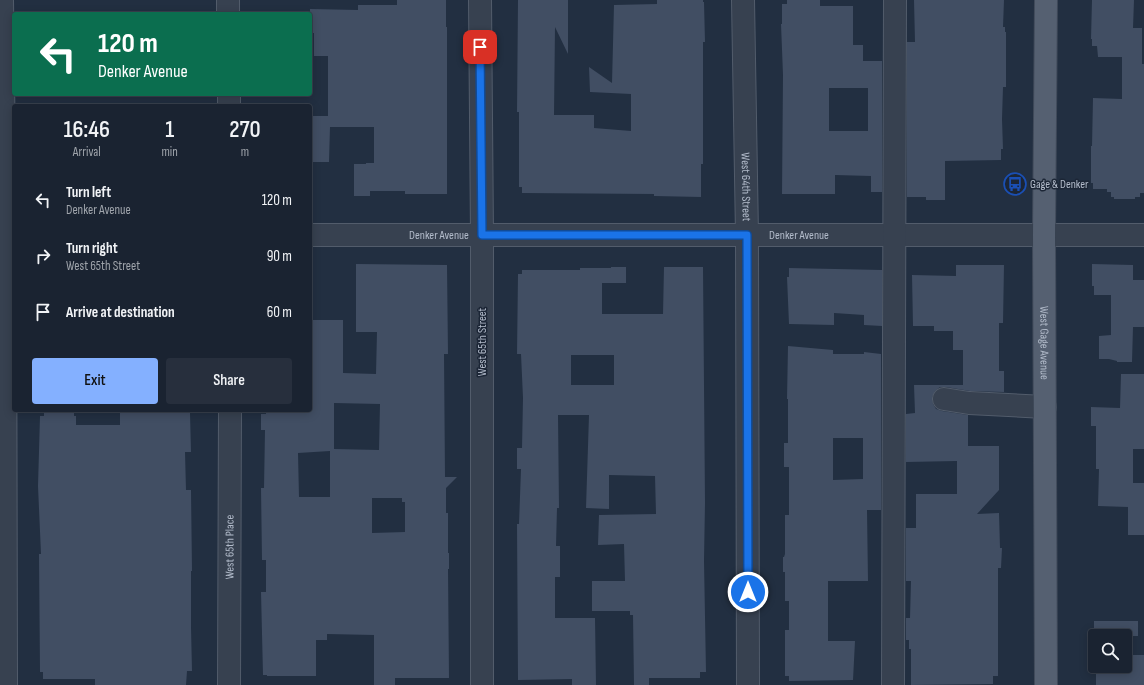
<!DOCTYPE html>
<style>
body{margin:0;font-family:"Sofia Sans Condensed",sans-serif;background:#272f3d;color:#f1f3f6;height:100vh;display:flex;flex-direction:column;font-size:15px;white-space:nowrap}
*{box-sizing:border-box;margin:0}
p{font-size:13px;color:#9fa4ab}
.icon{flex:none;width:22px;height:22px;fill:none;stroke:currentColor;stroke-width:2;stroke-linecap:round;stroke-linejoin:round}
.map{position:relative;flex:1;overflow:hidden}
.details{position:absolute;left:12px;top:104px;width:300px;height:308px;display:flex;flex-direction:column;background:#1a2331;border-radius:4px;box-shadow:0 2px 10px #0003,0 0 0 1px #38404d}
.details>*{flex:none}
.hud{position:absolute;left:12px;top:12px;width:300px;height:84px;border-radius:4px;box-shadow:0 2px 10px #0003,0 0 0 1px #38404d;background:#0b6e4f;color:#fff;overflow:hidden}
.controls{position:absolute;left:1088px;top:629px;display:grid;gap:8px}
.controls a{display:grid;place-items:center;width:44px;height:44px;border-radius:4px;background:#1a2331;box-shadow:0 2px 10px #0003,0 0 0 1px #38404d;font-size:20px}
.pin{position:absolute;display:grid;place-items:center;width:34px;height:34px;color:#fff;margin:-17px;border-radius:8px;box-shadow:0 2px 6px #0006}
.me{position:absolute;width:44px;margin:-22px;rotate:0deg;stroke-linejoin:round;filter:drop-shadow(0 0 3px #0008)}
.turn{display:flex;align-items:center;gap:14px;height:84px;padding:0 20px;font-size:18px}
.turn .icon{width:52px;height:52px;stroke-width:2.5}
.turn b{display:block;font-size:28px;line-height:34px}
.eta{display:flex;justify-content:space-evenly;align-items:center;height:68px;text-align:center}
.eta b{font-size:24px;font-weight:600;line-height:28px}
.primary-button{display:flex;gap:8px;margin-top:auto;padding:8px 20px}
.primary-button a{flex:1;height:46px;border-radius:4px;background:#84b0ff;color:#111;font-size:16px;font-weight:600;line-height:46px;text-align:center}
.primary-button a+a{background:#272f3d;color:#f1f3f6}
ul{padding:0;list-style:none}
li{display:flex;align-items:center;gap:12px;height:56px;padding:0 20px}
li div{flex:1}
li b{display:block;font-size:15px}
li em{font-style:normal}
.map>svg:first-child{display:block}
.building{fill:#414e63;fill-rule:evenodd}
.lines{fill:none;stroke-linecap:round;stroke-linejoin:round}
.minor-casing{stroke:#525c6b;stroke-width:24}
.major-casing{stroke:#404a5a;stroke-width:24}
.minor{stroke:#374150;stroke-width:22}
.major{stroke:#556071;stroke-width:22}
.route-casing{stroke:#114b97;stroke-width:10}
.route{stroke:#1a73e8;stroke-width:7}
.labels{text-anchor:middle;stroke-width:3;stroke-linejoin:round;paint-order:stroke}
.poi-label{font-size:12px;fill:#b3bccb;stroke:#1c2636;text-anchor:start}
.street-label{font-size:12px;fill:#b3bccb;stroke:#1c2636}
</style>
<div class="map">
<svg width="1144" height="685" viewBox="0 0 1144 685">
<rect width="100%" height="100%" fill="#222f41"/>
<g class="building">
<polygon points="397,0 446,0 446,27 447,27 447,194 405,194 405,191 370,191 370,196 354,196 354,164 366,164 366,163 374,163 374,127 330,127 329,162 310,162 310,116 328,116 328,56 314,56 314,33 310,33 310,9 358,10 358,5 397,5"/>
<polygon points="518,0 568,0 568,54 555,27 554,115 594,115 594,128 631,131 631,94 590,92 589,67 612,83 614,5 657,4 657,0 703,0 703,2 704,2 705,42 703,42 703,164 701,164 701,197 654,196 654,194 522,193 522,187 519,187 519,112 517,112"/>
<path d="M787,0H820V6H853V45H863V61H882V192H871V176L835,175V194H782L783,75L781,24H782V4H787ZM829,88H868V131H829Z"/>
<polygon points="914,0 1004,0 1003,27 1005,27 1005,32 1006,32 1006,87 1003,87 1002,119 1003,149 1001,149 1001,160 945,161 945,200 926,200 926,197 907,197 907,42 915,42"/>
<polygon points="1092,0 1134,0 1133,28 1142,28 1142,64 1144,64 1144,193 1140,193 1140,197 1135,197 1135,199 1114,199 1114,197 1111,197 1111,192 1107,192 1107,189 1093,189 1093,183 1091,183 1091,146 1092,146 1093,98 1122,99 1122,57 1098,57 1097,46 1092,46 1092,39 1091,39"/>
<path d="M356,264L447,265L448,354H444L445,477H457L446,488V513H448V553H449V569H448L449,678H395V685H374V635L327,634V640H316V676H267V675H263L261,592H266V560H262L261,488H264L265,430H261V414H266V410H310V320H343V373L376,374L377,332H356ZM334,403L380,404L379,450L334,449ZM330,451V497H299L298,453ZM372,498H402V502H405V532L372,533Z"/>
<polygon points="1092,264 1133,265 1133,280 1144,280 1144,327 1133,327 1132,362 1117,362 1117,361 1109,359 1099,359 1099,336 1111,335 1111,295 1094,295 1094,286 1092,286"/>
<polygon points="956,265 1004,265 1003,323 999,323 999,371 1004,371 1004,392 970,391 946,387 940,387 935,391 932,397 933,404 936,409 942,411 968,415 968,446 999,446 999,490 977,514 999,513 1000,548 1002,548 1001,568 998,568 998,676 993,676 993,684 911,685 911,649 909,649 909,640 906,640 906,618 910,618 911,581 906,581 906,528 916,528 916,494 957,494 957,461 906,462 906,414 915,413 914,385 963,385 963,350 953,350 953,331 934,331 934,326 913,326 912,275 956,276"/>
<path d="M611,267H626V283H602V314H663L664,267H703L705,503L704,561L706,672H700V678H649V685H634L633,615H630V611H592V581H625L624,544L598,545L599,515L656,514L655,476L609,475V509L586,508L589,415H558L559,508H557L556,546H560V577H555V618H595L596,685H572V679L518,680L517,524H519L521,469H517V448H522L523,398L521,354H517L518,274H522V270H580V268H611ZM571,355H614V385H571Z"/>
<polygon points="789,268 882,270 882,326 864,325 864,315 834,313 834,325 789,324 787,277 789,277"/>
<path d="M788,346L833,350V354H864V352L881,354V510H867L868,581H828V641H855L853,680L789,681V676H785V630H789V601H785V572H783V557H784L785,554V515H789V467H784V443H788V399H787ZM833,438H863V479L833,480Z"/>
<polygon points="1121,374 1144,374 1144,449 1133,449 1133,483 1144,483 1144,535 1128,535 1128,507 1098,506 1099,469 1096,469 1096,426 1091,426 1091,407 1120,408"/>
<polygon points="44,410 74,410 74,416 76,416 76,425 120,425 120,410 187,410 187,413 190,413 191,452 185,452 186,490 191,490 192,571 191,571 191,627 192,671 187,671 186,685 95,685 95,679 43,679 43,672 40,672 39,554 41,554 38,486 40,416 44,416"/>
<rect x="1094" y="621" width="44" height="15"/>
<polygon points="1125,655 1144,655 1144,685 1096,685 1096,666 1125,666"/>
</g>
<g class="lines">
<g class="minor-casing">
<g id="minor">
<polyline points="2,0 5,234 6,685"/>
<polyline points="228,0 228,14"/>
<polyline points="480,0 482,235 482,685"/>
<path id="s1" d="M743,0L747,235L748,685"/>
<polyline points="229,94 229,106"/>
<path id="s2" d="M310,235H1144"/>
<polyline points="944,399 969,403 1045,407"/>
<path id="s3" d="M229,685L230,410"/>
<polyline points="893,685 895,0"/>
</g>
</g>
<g class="major-casing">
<g id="major">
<path id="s4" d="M1046,0L1044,235L1046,685"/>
</g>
</g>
<use href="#minor" class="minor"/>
<use href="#major" class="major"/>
</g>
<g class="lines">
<g class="route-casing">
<polyline id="route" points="480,47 482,235 747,235 748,592"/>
</g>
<use href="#route" class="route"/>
</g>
<defs>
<g id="bus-ring" transform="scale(1.15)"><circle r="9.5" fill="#1c2636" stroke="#1a4fb4" stroke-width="1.5"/><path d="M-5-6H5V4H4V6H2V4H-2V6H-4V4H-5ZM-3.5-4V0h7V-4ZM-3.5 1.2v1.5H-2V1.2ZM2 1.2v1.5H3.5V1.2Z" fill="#1a4fb4"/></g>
</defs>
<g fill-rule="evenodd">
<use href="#bus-ring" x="1015" y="184"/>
</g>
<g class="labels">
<g class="poi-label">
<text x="1030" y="188">Gage &amp; Denker</text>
</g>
<g class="street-label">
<text dy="4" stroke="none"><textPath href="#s1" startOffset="187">West 64th Street</textPath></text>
<text dy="4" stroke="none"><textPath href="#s2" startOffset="129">Denker Avenue</textPath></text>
<text dy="4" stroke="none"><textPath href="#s2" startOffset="489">Denker Avenue</textPath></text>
<text transform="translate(482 342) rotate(-90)" y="4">West 65th Street</text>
<text dy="4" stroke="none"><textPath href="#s4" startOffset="343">West Gage Avenue</textPath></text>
<text dy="4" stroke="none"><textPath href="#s3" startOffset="138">West 65th Place</textPath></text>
</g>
</g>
</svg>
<div class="controls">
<a><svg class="icon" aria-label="search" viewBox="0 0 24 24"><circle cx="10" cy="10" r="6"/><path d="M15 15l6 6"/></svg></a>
</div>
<div class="pin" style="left:480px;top:47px;background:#d93025"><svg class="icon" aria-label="arrive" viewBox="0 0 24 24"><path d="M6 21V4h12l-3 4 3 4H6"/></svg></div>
<svg class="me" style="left:748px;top:592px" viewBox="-20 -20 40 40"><circle r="17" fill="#1a73e8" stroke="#fff" stroke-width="3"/><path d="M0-11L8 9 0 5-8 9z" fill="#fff"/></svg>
<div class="hud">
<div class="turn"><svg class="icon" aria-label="left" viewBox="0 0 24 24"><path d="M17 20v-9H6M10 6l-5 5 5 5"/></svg><div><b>120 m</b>Denker Avenue</div></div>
</div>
<section class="details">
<div class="eta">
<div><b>16:46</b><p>Arrival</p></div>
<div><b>1</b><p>min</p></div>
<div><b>270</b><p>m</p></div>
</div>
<ul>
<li><svg class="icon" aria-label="left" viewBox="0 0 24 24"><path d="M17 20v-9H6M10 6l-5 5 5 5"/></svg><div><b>Turn left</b><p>Denker Avenue</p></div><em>120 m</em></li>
<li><svg class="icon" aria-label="right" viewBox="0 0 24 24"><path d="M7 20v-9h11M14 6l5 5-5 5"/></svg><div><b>Turn right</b><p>West 65th Street</p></div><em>90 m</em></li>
<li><svg class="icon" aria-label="arrive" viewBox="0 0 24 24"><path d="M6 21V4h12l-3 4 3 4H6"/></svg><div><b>Arrive at destination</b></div><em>60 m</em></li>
</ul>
<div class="primary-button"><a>Exit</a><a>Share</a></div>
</section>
</div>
